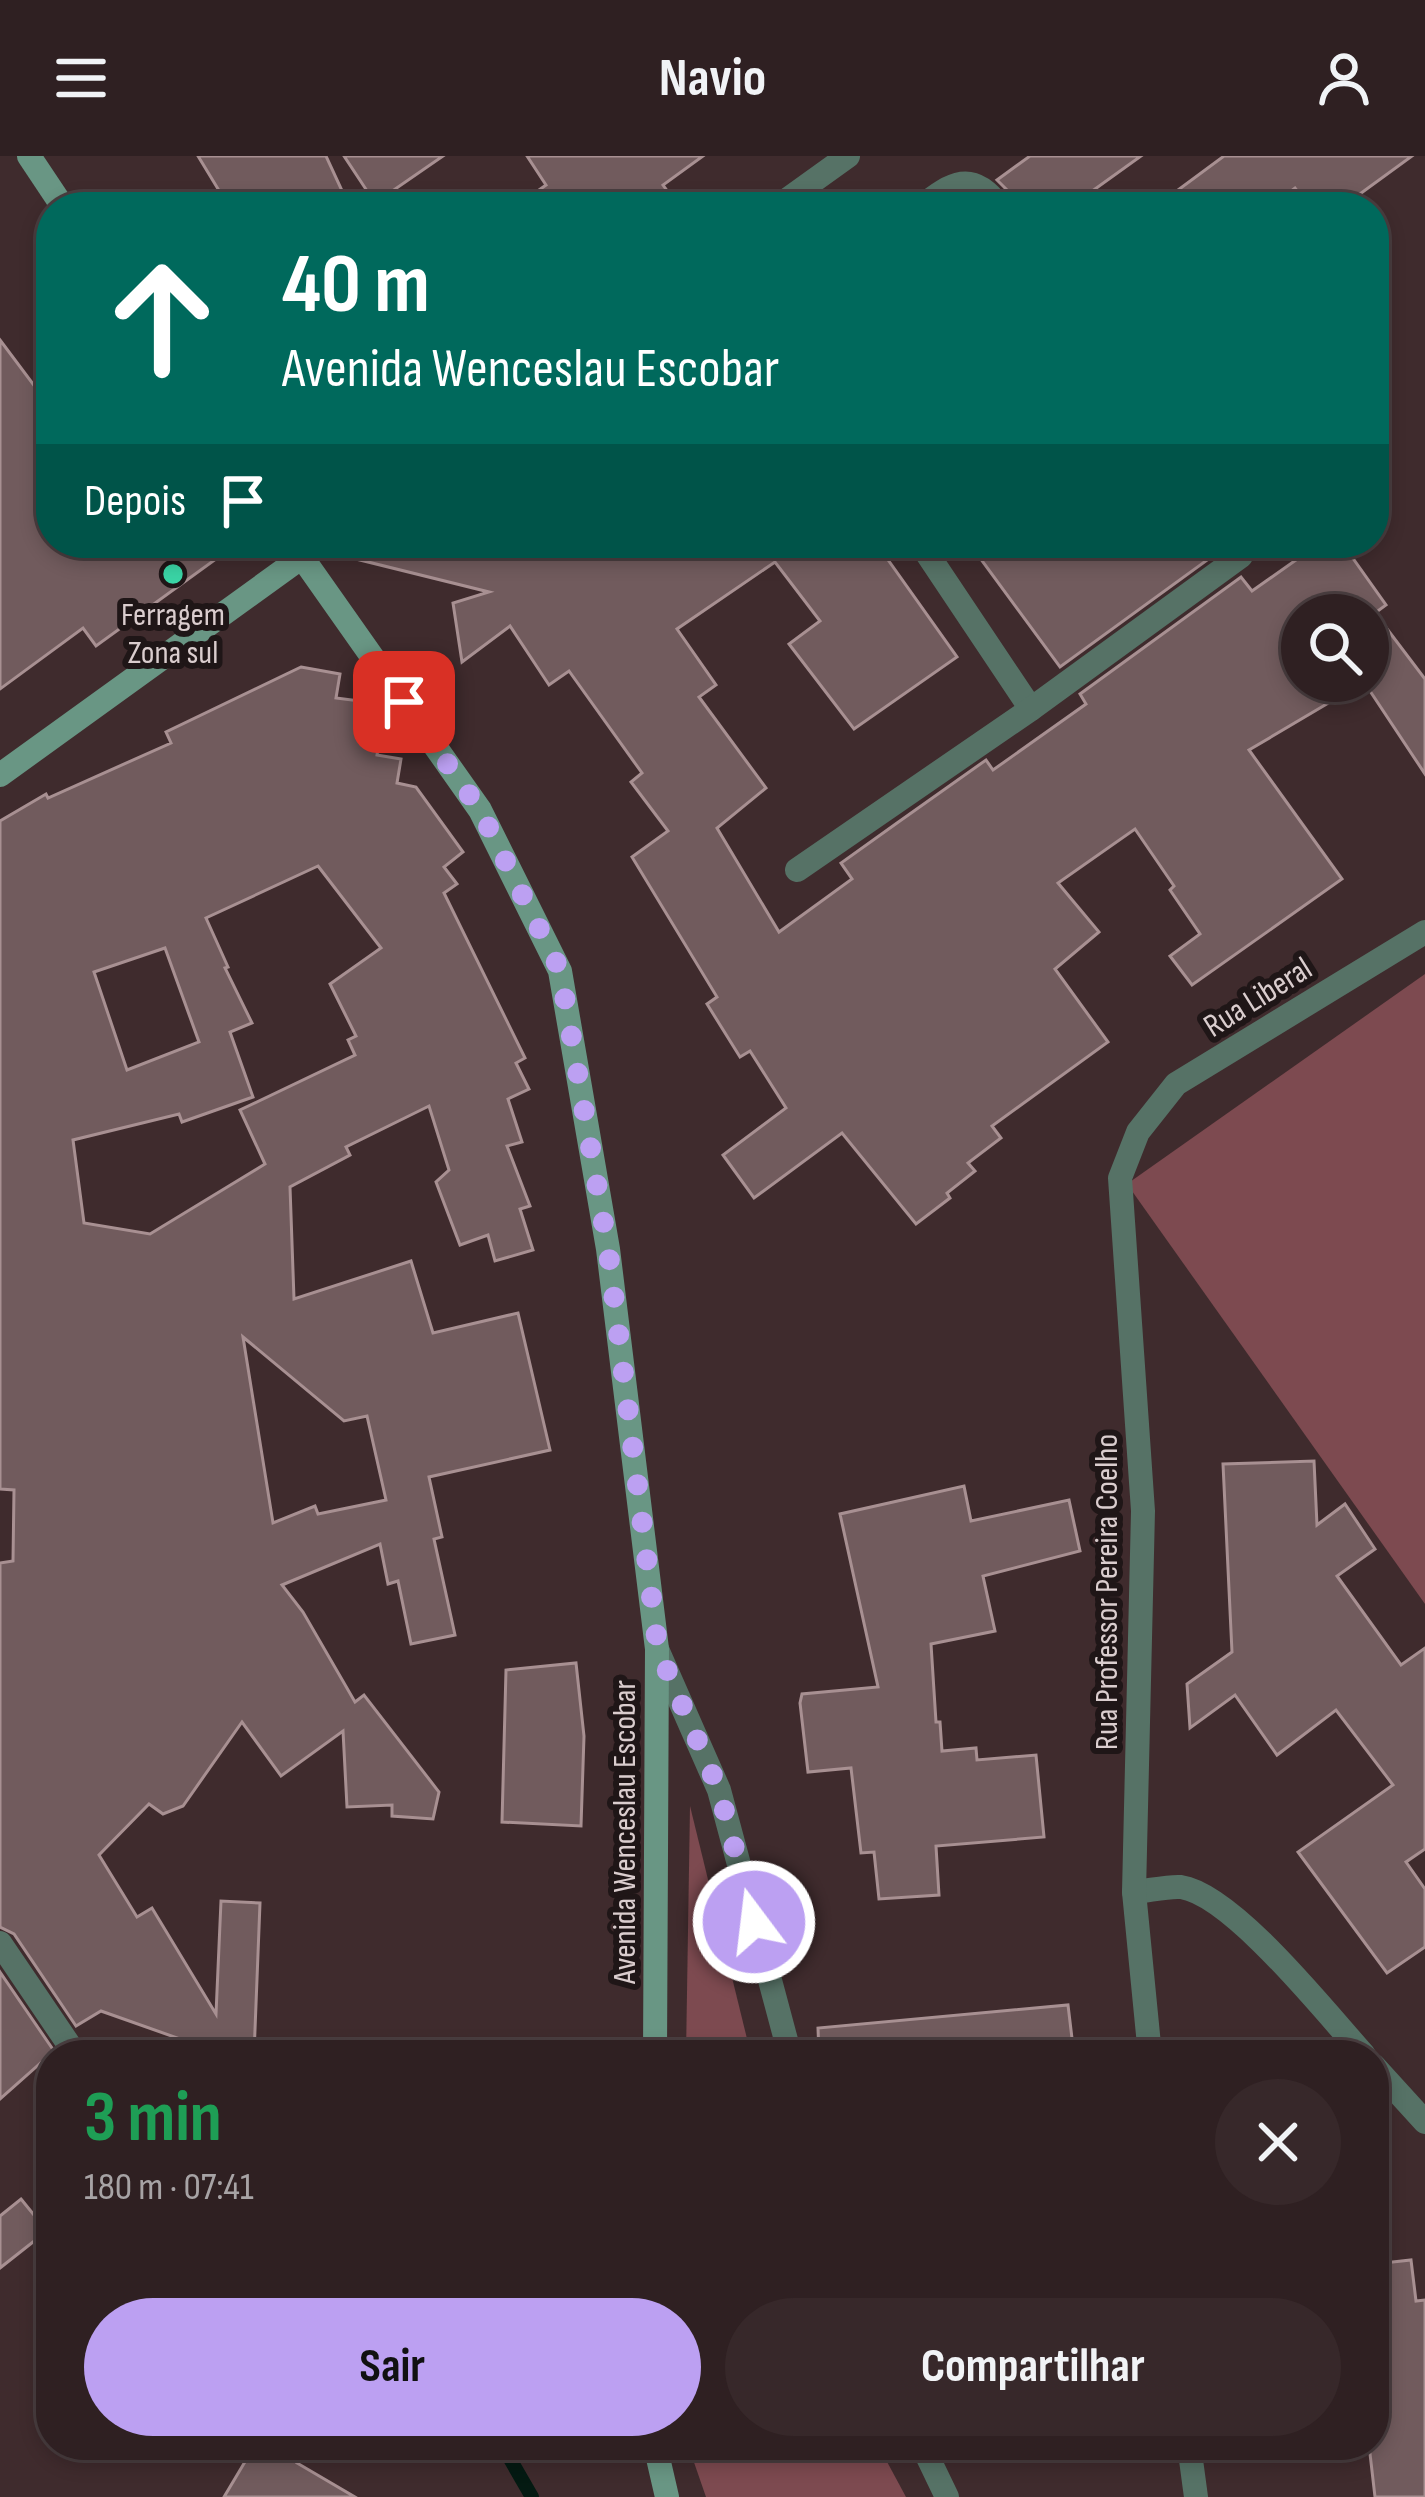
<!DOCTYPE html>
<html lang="pt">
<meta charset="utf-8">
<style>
body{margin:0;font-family:"Sofia Sans Condensed",sans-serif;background:#37282a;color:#f1f3f6;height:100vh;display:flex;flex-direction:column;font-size:45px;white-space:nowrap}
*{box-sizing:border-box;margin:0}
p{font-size:39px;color:#a7a3a5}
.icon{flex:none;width:66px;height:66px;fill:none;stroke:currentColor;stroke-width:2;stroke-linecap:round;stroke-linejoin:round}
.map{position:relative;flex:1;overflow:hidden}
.details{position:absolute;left:36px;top:1884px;width:1353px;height:420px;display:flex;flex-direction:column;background:#2f2022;border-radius:48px;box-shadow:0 6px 18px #0003,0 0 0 3px #4a3e40}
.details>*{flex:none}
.guide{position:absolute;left:36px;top:36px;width:1353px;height:366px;border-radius:48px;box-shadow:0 6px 18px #0003,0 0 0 3px #4a3e40;background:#00695c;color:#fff;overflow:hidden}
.tools{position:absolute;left:1281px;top:438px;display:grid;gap:24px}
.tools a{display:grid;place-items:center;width:108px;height:108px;border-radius:50%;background:#2f2022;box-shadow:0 6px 18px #0003,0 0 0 3px #4a3e40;font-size:60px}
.pin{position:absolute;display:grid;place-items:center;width:102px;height:102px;color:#fff;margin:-51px;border-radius:24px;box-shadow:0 6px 18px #0006}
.me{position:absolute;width:132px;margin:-66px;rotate:345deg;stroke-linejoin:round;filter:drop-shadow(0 0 9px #0008)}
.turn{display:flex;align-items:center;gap:42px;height:252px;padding:0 48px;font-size:54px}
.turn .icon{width:156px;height:156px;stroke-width:2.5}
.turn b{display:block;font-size:84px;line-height:102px}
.then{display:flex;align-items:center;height:114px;padding:0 48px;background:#0003;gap:24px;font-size:45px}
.round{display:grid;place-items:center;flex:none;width:126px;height:126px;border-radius:63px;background:#37282a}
.headline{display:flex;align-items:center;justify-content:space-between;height:204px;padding:0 48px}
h1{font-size:72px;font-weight:700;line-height:90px;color:#1e9e55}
.button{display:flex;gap:24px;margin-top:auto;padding:24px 48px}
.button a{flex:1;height:138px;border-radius:72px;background:#bca0f2;color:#111;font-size:48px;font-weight:700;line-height:138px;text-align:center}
.button a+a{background:#37282a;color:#f1f3f6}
header{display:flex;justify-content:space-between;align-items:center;height:156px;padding:0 48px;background:#2f2022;font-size:54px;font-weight:700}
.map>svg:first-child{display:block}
.green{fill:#7d4a50}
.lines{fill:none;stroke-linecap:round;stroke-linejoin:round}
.stream{stroke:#041a12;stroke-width:14}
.building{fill:#715b5d;stroke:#a89092;stroke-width:3;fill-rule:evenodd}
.lane{stroke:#567266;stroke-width:24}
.street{stroke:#567266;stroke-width:24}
.secondary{stroke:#699684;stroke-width:24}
.route{stroke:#bca0f2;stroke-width:21;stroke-dasharray:0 37.8}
.poi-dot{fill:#3ad4a5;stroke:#1f1617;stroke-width:4.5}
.labels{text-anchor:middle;stroke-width:12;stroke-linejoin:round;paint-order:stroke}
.poi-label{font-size:33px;fill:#dacdce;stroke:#1f1617}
.street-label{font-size:33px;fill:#dacdce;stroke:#1f1617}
</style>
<header><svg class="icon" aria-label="menu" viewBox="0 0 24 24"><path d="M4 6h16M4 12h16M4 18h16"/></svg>Navio<svg class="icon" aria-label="person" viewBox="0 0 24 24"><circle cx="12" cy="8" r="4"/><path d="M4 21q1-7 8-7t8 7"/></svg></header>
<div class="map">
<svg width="1425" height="2341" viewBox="0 0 1425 2341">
<rect width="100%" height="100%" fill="#3f2b2d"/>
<g class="green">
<polygon points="1425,818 1425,1448 1127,1028"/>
<polygon points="690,1650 751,1899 686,1899"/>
<polygon points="688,2289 878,2289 906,2341 706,2341"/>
</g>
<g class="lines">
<polyline class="stream" points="502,2289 532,2341"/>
</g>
<g class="building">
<polygon points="198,0 326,0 344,39 326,51 229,51"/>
<polygon points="344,0 443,0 375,47"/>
<polygon points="527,0 703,0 663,29 668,36 647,51 515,51 546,29"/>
<polygon points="1030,0 1141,0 1070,51 1016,51 1013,40 997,24"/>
<polygon points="1224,0 1412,0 1342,51 1310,51 1295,32 1270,51 1155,51"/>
<polygon points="0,184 51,252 51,387 238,387 96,490 83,472 0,533"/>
<path d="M350,387H876L957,501L854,573L789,488L820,465L775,406L677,473L716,529L699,541L766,632L717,672L779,776L852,723L841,707L897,667L986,604L993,614L1086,548L1080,538L1241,421L1252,435L1320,387H1342L1386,449L1375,457L1425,523V618L1364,526L1249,594L1342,723L1192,829L1170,800L1200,778L1170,734L1174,730L1135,673L1058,727L1099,776L1055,813L1108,886L992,970L1001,982L968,1007L975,1015L947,1037L950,1042L916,1068L842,977L754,1042L723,999L786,952L750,895L740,901L707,848L717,841L632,701L668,675L631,626L642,617L569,515L549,529L510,470L462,506L453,447L489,436L348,401ZM1302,459H1368V525H1302Z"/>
<polygon points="969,387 1216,387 1221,394 1060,511"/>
<path d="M301,511L340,518L336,542L360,545L356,569L381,574L377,599L401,603L397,627L416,631L463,696L444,711L457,728L444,737L525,902L516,907L529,933L508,943L522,986L507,990L530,1050L520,1053L533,1094L495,1105L488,1079L460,1089L436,1026L449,1014L429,950L346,991L350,999L290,1031L294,1143L411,1105L433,1177L518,1157L550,1294L429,1321L442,1381L434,1383L455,1479L411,1488L398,1425L388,1428L380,1388L282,1429L303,1456L355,1546L364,1539L439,1636L433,1663L392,1660V1649L347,1651L343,1575L281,1620L242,1566L183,1650L163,1658L149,1648L99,1699L137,1761L152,1752L216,1858L221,1745L260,1747L254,1899H214V1895L101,1855L76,1870L14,1778L0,1771V1407L13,1405L14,1334L0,1333V665L46,638L48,642L171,587L166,576ZM318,710L381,792L330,828L356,880L348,884L355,899L240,954L265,1008L150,1078L84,1067L73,984L179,958L182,966L253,941L230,876L252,867L225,812L228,811L206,762ZM165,792L199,886L127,914L94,816ZM243,1181L344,1265L367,1260L386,1344L318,1358L315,1350L273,1367Z"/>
<polygon points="1314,1305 1317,1369 1345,1348 1375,1393 1337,1420 1401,1509 1425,1492 1425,1693 1406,1706 1425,1733 1425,1791 1387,1817 1298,1696 1393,1629 1336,1554 1277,1599 1235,1539 1190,1572 1187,1528 1232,1496 1223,1308"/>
<polygon points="964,1330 971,1365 1069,1344 1080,1395 983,1420 995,1475 931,1488 936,1566 940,1566 942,1595 976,1592 977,1604 1036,1599 1044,1681 936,1690 939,1739 879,1743 874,1696 861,1697 851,1612 808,1616 800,1547 802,1538 878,1531 840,1358"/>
<polygon points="576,1507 584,1580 581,1670 502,1666 506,1514"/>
<polygon points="0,1816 54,1895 0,1943"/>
<polygon points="1068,1849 1074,1899 819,1899 818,1872"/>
<polygon points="21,2043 47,2075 0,2112 0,2060"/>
<polygon points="1411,2104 1416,2145 1425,2144 1425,2341 1375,2341 1369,2289 1374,2289 1374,2108"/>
<polygon points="255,2289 306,2289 297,2307 355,2341 224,2341"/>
</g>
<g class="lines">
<polyline class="lane" points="0,1787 76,1899"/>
<g class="street">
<polyline points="777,51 848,0"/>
<path d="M921,51C952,27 972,13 1000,51"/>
<polyline points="920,387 1031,553"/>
<polyline points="302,401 322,387"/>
<polyline points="797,714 1031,553 1241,400 1243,387"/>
<polyline points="657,1493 719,1634 790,1899"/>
<path d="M1134,1736C1148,1735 1167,1730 1181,1731C1233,1739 1327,1858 1364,1899"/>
<polyline points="1150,1899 1134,1736 1143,1355 1120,1022 1138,976 1176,928 1425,776"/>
<polyline points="1374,1910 1425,1966"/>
<polyline points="922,2289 947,2341"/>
<polyline points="1189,2289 1196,2341"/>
</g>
<g class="secondary">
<polyline points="29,0 63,51"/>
<polyline points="292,387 480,654 560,815 608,1093 657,1493 655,1899"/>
<polyline points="0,619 302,401"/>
<polyline points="655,2289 667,2341"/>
</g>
</g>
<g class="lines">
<polyline class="route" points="404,546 480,654 560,814 608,1093 658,1493 719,1634 754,1766"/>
</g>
<circle class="poi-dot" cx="173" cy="418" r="12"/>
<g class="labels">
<g class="poi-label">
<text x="173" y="469">Ferragem<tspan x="173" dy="38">Zona sul</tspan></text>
</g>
<g class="street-label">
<text transform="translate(1257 840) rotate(-32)" y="12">Rua Liberal</text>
<text transform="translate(1105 1436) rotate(-90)" y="12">Rua Professor Pereira Coelho</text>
<text transform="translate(623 1676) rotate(-90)" y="12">Avenida Wenceslau Escobar</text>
</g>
</g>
</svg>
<div class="tools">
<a><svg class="icon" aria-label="search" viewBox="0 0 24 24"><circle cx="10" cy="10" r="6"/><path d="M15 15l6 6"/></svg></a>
</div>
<div class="pin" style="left:404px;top:546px;background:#d93025"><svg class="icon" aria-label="arrive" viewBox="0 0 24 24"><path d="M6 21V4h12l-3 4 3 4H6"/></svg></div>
<svg class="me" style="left:754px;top:1766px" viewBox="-20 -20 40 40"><circle r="17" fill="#bca0f2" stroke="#fff" stroke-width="3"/><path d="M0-11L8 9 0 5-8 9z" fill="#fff"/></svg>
<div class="guide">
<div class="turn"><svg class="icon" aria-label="ahead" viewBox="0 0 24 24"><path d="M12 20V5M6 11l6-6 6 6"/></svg><div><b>40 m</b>Avenida Wenceslau Escobar</div></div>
<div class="then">Depois<svg class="icon" aria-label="arrive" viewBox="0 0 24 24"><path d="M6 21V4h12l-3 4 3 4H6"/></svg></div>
</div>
<section class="details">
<div class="headline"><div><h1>3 min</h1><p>180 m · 07:41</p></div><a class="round"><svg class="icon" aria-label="close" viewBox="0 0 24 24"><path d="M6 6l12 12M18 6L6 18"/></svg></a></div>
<div class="button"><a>Sair</a><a>Compartilhar</a></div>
</section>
</div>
